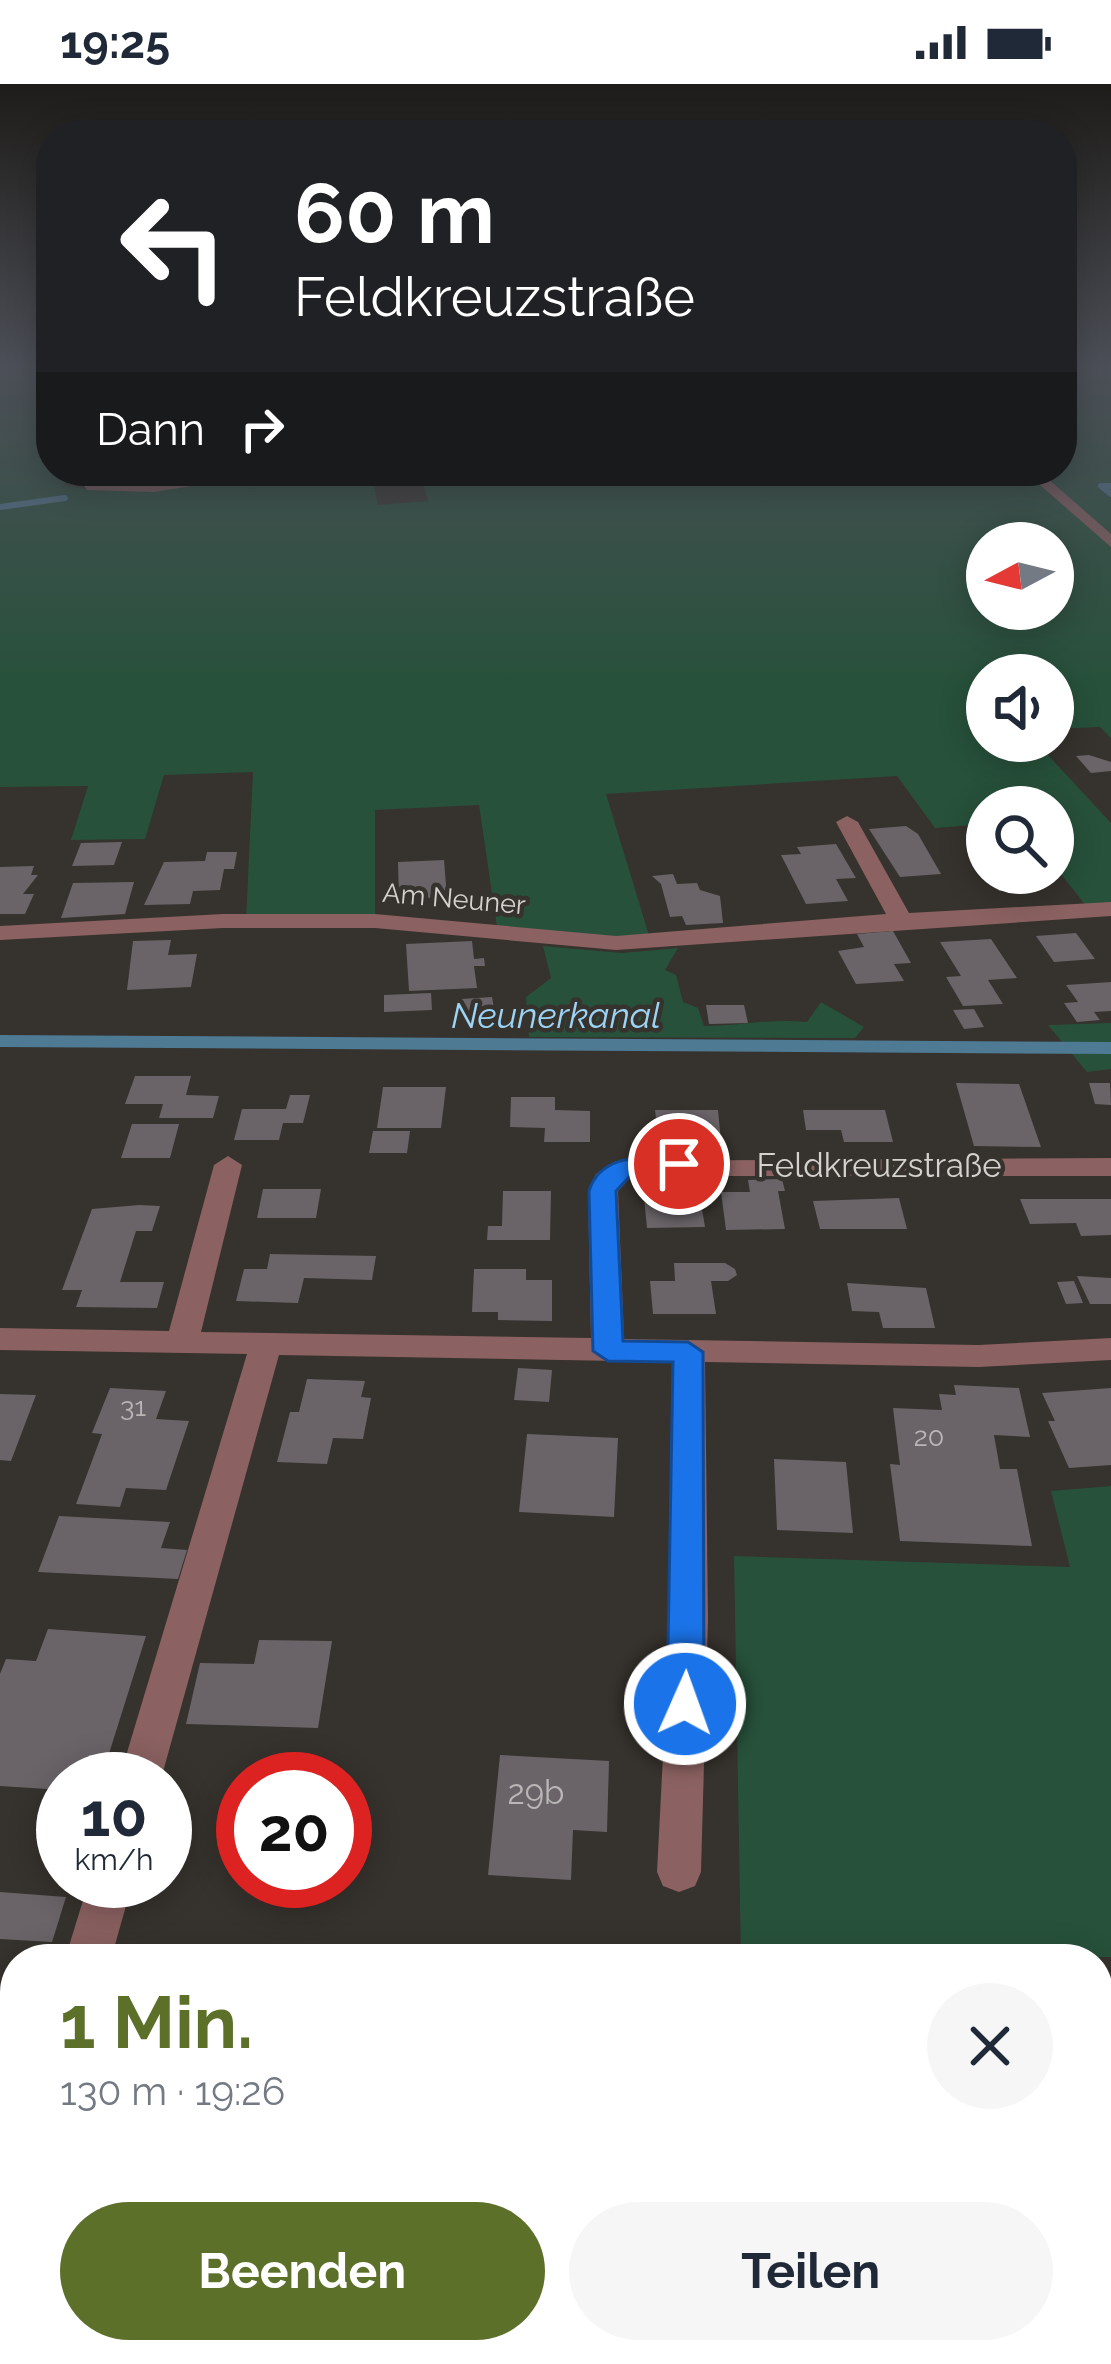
<!DOCTYPE html>
<html lang="de">
<meta charset="utf-8">
<style>
body{margin:0;font-family:Raleway,sans-serif;background:#f6f6f7;color:#1f2937;height:100vh;display:flex;flex-direction:column;font-size:45px;white-space:nowrap}
*{box-sizing:border-box;margin:0}
p{font-size:39px;color:#747a83}
.icon{flex:none;width:66px;height:66px;fill:none;stroke:currentColor;stroke-width:2;stroke-linecap:round;stroke-linejoin:round}
.map{position:relative;flex:1;overflow:hidden}
.details{position:absolute;left:0px;top:1860px;width:1113px;height:420px;display:flex;flex-direction:column;background:#fff;border-radius:48px 48px 0 0;box-shadow:0 6px 30px #0003}
.details>*{flex:none}
.hud{position:absolute;left:36px;top:36px;width:1041px;height:366px;border-radius:48px;box-shadow:0 6px 30px #0003;background:#202124;color:#fff;overflow:hidden}
.needle{width:78px;rotate:263deg}
.fabs{position:absolute;left:966px;top:438px;display:grid;gap:24px}
.fabs a{display:grid;place-items:center;width:108px;height:108px;border-radius:50%;background:#fff;box-shadow:0 6px 30px #0003;font-size:60px}
.speed{position:absolute;left:36px;top:1668px;display:flex;gap:24px;font-size:60px;font-weight:700;text-align:center}
.speed>*{display:grid;place-content:center;width:156px;height:156px;border-radius:50%;background:#fff;box-shadow:0 6px 30px #0003;line-height:1}
.speed small{font-size:30px;font-weight:400}
.speed .limit{border:18px solid #d22;background:#fff;color:#111}
.pin{position:absolute;display:grid;place-items:center;width:102px;height:102px;color:#fff;margin:-51px;border:6px solid #fff;border-radius:50%;box-shadow:0 3px 12px #0007}
.me{position:absolute;width:132px;margin:-66px;rotate:2deg;stroke-linejoin:round;filter:drop-shadow(0 0 9px #0008)}
.turn{display:flex;align-items:center;gap:42px;height:252px;padding:0 60px;font-size:54px}
.turn .icon{width:156px;height:156px;stroke-width:2.5}
.turn b{display:block;font-size:84px;line-height:102px}
.then{display:flex;align-items:center;height:114px;padding:0 60px;background:#0003;gap:24px;font-size:45px}
.round{display:grid;place-items:center;flex:none;width:126px;height:126px;border-radius:63px;background:#f6f6f7}
.summary{display:flex;align-items:center;justify-content:space-between;height:204px;padding:0 60px}
h1{font-size:72px;font-weight:700;line-height:90px;color:#5d702a}
.primary-button{display:flex;gap:24px;margin-top:auto;padding:24px 60px}
.primary-button a{flex:1;height:138px;border-radius:72px;background:#5d702a;color:#fff;font-size:48px;font-weight:700;line-height:138px;text-align:center}
.primary-button a+a{background:#f6f6f7;color:#1f2937}
.status{display:flex;justify-content:space-between;align-items:center;height:84px;padding:0 60px;background:#fff;direction:ltr}
.status svg{height:33px;fill:currentColor}
.map>svg:first-child{display:block}
.green{fill:#27513b;fill-rule:evenodd}
.lines{fill:none;stroke-linecap:round;stroke-linejoin:round}
.stream-far1{stroke:#4e7a94;stroke-width:6}
.stream{stroke:#4e7a94;stroke-width:12}
.building{fill:#6a6469}
.minor{fill:#8b6161;fill-rule:evenodd}
.route{fill:#1a73e8;stroke:#114b97;stroke-width:3}
.labels{text-anchor:middle;stroke-width:9;stroke-linejoin:round;paint-order:stroke}
.far-street-label{font-size:27px;fill:#d4d1ce;stroke:#36322d}
.number-label{font-size:27px;fill:#bab6b5}
.street-label{font-size:33px;fill:#d4d1ce;stroke:#36322d}
.near-number-label{font-size:33px;fill:#bab6b5}
.water-label{font-size:36px;font-style:italic;fill:#9cd4f6;stroke:#36322d}
</style>
<div class="status"><b>19:25</b><svg viewBox="0 0 49 12"><path d="M0 12V9h3v3zM5 12V6h3v6zM10 12V3h3v9zM15 12V0h3v12zM26 1h20v11H26zM47 4h2v5h-2z"/></svg></div>
<div class="map">
<svg width="1111" height="2280" viewBox="0 0 1111 2280">
<rect width="100%" height="100%" fill="#36322d"/>
<g class="green">
<path d="M0,283H51V387H71L64,401L91,406L278,387H371L378,421L428,417L420,387H1031L1111,458V654L1100,643L1053,645V591H987V657H1035L1111,739V825L1091,828L1053,780V723H987V740L935,744L897,692L606,710L651,858L498,850L479,721L375,726V837L246,836L253,688L164,691L145,755L71,756L88,702L0,703ZM987,459H1053V525H987Z"/>
<polygon points="1062,283 1111,283 1111,452 1036,387 1062,387"/>
<path d="M543,862L622,869L678,864L665,886L676,891L683,918L698,924L704,942C740,942 771,934 807,938L821,918L864,943L855,954L529,953L526,913L551,894Z"/>
<polygon points="1111,939 1111,985 1087,988 1048,941"/>
<polygon points="1111,1402 1111,1873 741,1875 734,1472 1070,1483 1051,1407"/>
<polygon points="377,2265 965,2265 966,2280 375,2280"/>
</g>
<g class="lines">
<g class="stream-far1">
<polyline points="185,397 218,391"/>
<polyline points="1111,402 1101,402 1111,410"/>
<polyline points="0,423 65,414"/>
</g>
<polyline class="stream" points="0,957 1111,964"/>
</g>
<g class="building">
<polygon points="102,387 150,387 145,398 95,399"/>
<polygon points="1089,671 1111,678 1111,687 1091,689 1076,672"/>
<polygon points="906,742 918,750 941,790 900,793 869,745"/>
<polygon points="122,758 114,781 72,782 81,759"/>
<polygon points="836,760 856,794 836,795 848,817 806,820 781,771 801,770 797,763"/>
<polygon points="207,768 237,768 234,785 224,785 220,806 193,807 190,820 144,821 164,778 205,777"/>
<polygon points="444,776 447,813 399,815 398,778"/>
<polygon points="34,782 31,791 38,791 23,810 34,810 25,830 0,830 0,783"/>
<polygon points="986,789 1044,789 1048,793 1037,794 1045,804 999,807"/>
<polygon points="673,790 677,800 697,799 700,806 720,812 723,839 686,841 682,832 670,833 661,800 652,792"/>
<polygon points="134,798 125,830 61,834 73,799"/>
<polygon points="893,847 911,879 894,880 904,897 856,900 838,867 864,863 857,850"/>
<polygon points="1076,849 1095,875 1054,878 1036,852"/>
<polygon points="991,855 1017,894 988,896 1003,920 963,922 946,893 961,892 940,858"/>
<polygon points="171,856 168,871 197,870 191,903 127,906 133,857"/>
<polygon points="472,857 474,875 484,874 485,882 474,882 477,904 409,907 406,860"/>
<polygon points="1111,898 1111,927 1094,928 1100,936 1077,938 1064,919 1078,918 1066,901"/>
<polygon points="431,909 432,926 384,928 384,911"/>
<polygon points="492,913 496,936 464,937 461,915"/>
<polygon points="706,921 744,921 748,939 709,940"/>
<polygon points="974,925 984,943 964,945 953,926"/>
<polygon points="135,992 191,992 186,1011 219,1012 213,1034 159,1034 163,1020 125,1020"/>
<polygon points="956,999 1019,1000 1041,1063 974,1062"/>
<polygon points="1089,999 1110,999 1111,1021 1095,1020"/>
<polygon points="383,1003 446,1003 441,1044 377,1044"/>
<polygon points="290,1011 310,1011 303,1039 283,1039 279,1056 234,1056 242,1025 286,1025"/>
<polygon points="511,1013 555,1013 555,1026 590,1027 590,1058 544,1058 545,1044 510,1043"/>
<polygon points="655,1026 718,1026 721,1057 675,1057 674,1043 657,1043"/>
<polygon points="803,1026 885,1026 893,1058 844,1058 841,1046 806,1046"/>
<polygon points="132,1040 179,1040 170,1074 121,1074"/>
<polygon points="373,1047 410,1047 407,1069 369,1069"/>
<polygon points="782,1095 785,1107 778,1107 785,1145 726,1146 721,1108 750,1108 748,1096"/>
<polygon points="263,1105 321,1105 316,1134 257,1134"/>
<polygon points="503,1107 551,1107 550,1156 487,1156 488,1142 502,1142"/>
<polygon points="700,1113 705,1143 647,1144 644,1114"/>
<polygon points="899,1114 907,1145 820,1145 813,1117"/>
<polygon points="1020,1115 1111,1115 1111,1151 1081,1152 1076,1139 1030,1140"/>
<polygon points="139,1121 160,1122 152,1147 136,1147 120,1198 164,1198 157,1224 76,1223 82,1206 62,1206 92,1125"/>
<polygon points="270,1170 376,1172 372,1196 304,1194 298,1219 236,1217 244,1185 267,1185"/>
<polygon points="674,1179 725,1179 735,1185 737,1191 728,1197 711,1197 716,1230 653,1230 650,1197 675,1197"/>
<polygon points="474,1185 526,1185 526,1196 552,1196 552,1237 498,1236 498,1228 472,1228"/>
<polygon points="1077,1192 1111,1194 1111,1220 1090,1220"/>
<polygon points="1074,1197 1083,1219 1066,1220 1057,1198"/>
<polygon points="847,1199 926,1204 935,1244 883,1244 879,1228 852,1227"/>
<polygon points="518,1284 552,1286 549,1318 514,1316"/>
<polygon points="307,1295 365,1297 361,1313 371,1314 363,1355 333,1354 327,1380 277,1378 290,1328 299,1328"/>
<polygon points="954,1301 1019,1304 1030,1353 994,1351 1000,1385 1017,1385 1032,1462 900,1457 890,1380 900,1381 893,1324 942,1326 939,1310 956,1311"/>
<polygon points="110,1304 166,1307 156,1335 189,1337 166,1406 126,1404 120,1423 76,1420 102,1350 92,1349"/>
<polygon points="1111,1304 1111,1381 1069,1384 1048,1337 1055,1337 1042,1309"/>
<polygon points="0,1310 36,1311 11,1377 0,1376"/>
<polygon points="527,1350 618,1354 614,1433 519,1428"/>
<polygon points="774,1375 846,1378 853,1449 777,1446"/>
<polygon points="59,1432 170,1438 161,1464 187,1466 178,1495 38,1488"/>
<polygon points="48,1545 146,1552 101,1695 63,1695 63,1706 0,1702 0,1590 6,1575 36,1577"/>
<polygon points="259,1556 332,1557 318,1644 186,1640 200,1579 254,1580"/>
<polygon points="500,1671 609,1677 607,1748 573,1746 571,1796 488,1791"/>
<polygon points="0,1808 66,1813 52,1858 0,1855"/>
</g>
<g class="lines">
<g class="minor">
<polygon points="87,387 101,387 96,399 154,400 285,387 154,408 87,406 81,397"/>
<polygon points="1024,387 1039,387 1111,450 1111,463"/>
<polygon points="847,732 858,738 909,829 1111,818 1111,832 616,866 375,844 223,844 0,856 0,842 223,830 375,830 616,852 886,830 836,738"/>
<polygon points="228,1072 242,1081 201,1248 591,1254 588,1107 596,1090 616,1077 1111,1074 1111,1092 632,1092 618,1107 624,1255 978,1261 1111,1254 1111,1276 978,1283 705,1278 708,1536 701,1788 695,1802 679,1808 663,1802 657,1788 670,1536 672,1278 279,1271 161,1695 119,1695 247,1270 0,1266 0,1244 169,1247 214,1081"/>
<polygon points="89,1797 133,1797 111,1875 65,1875"/>
<polygon points="15,2104 15,2202 0,2208 0,2111"/>
</g>
</g>
<linearGradient id="sky" x2="0" y2="1"><stop stop-color="#1e1c19"/><stop offset="0.47" stop-color="#4c4f57"/><stop offset="1" stop-color="#4c4f57" stop-opacity="0"/></linearGradient>
<rect width="1111" height="602" fill="url(#sky)"/>
<path class="route" d="M679,1072L688,1074V1086L632,1090L616,1107L623,1257L688,1258L703,1268L704,1620L698,1631L685,1635L672,1631L667,1620L673,1278L608,1277L593,1267L589,1107C601,1068 646,1074 679,1072Z"/>
<g class="labels">
<g class="far-street-label">
<text transform="translate(454 815) rotate(5)" y="9">Am Neuner</text>
</g>
<g class="number-label">
<text x="133" y="1332">31</text>
<text x="929" y="1362">20</text>
</g>
<g class="street-label">
<text x="879" y="1093">Feldkreuzstraße</text>
</g>
<g class="near-number-label">
<text x="536" y="1720">29b</text>
</g>
<g class="water-label">
<text x="556" y="944">Neunerkanal</text>
</g>
</g>
</svg>
<div class="fabs">
<a><svg class="needle" viewBox="-14 -14 28 28"><path d="M0-13l5 13h-10z" fill="#e53935"/><path d="M0 13l5-13h-10z" fill="#747a83"/></svg></a>
<a><svg class="icon" aria-label="sound" viewBox="0 0 24 24"><path d="M4 9h4l5-4v14l-5-4H4zM17 9q2 3 0 6"/></svg></a>
<a><svg class="icon" aria-label="search" viewBox="0 0 24 24"><circle cx="10" cy="10" r="6"/><path d="M15 15l6 6"/></svg></a>
</div>
<div class="speed"><div>10<small>km/h</small></div><div class="limit">20</div></div>
<div class="pin" style="left:679px;top:1080px;background:#d93025"><svg class="icon" aria-label="arrive" viewBox="0 0 24 24"><path d="M6 21V4h12l-3 4 3 4H6"/></svg></div>
<svg class="me" style="left:685px;top:1620px" viewBox="-20 -20 40 40"><circle r="17" fill="#1a73e8" stroke="#fff" stroke-width="3"/><path d="M0-11L8 9 0 5-8 9z" fill="#fff"/></svg>
<div class="hud">
<div class="turn"><svg class="icon" aria-label="left" viewBox="0 0 24 24"><path d="M17 20v-9H6M10 6l-5 5 5 5"/></svg><div><b>60 m</b>Feldkreuzstraße</div></div>
<div class="then">Dann<svg class="icon" aria-label="right" viewBox="0 0 24 24"><path d="M7 20v-9h11M14 6l5 5-5 5"/></svg></div>
</div>
<section class="details">
<div class="summary"><div><h1>1 Min.</h1><p>130 m · 19:26</p></div><a class="round"><svg class="icon" aria-label="close" viewBox="0 0 24 24"><path d="M6 6l12 12M18 6L6 18"/></svg></a></div>
<div class="primary-button"><a>Beenden</a><a>Teilen</a></div>
</section>
</div>
